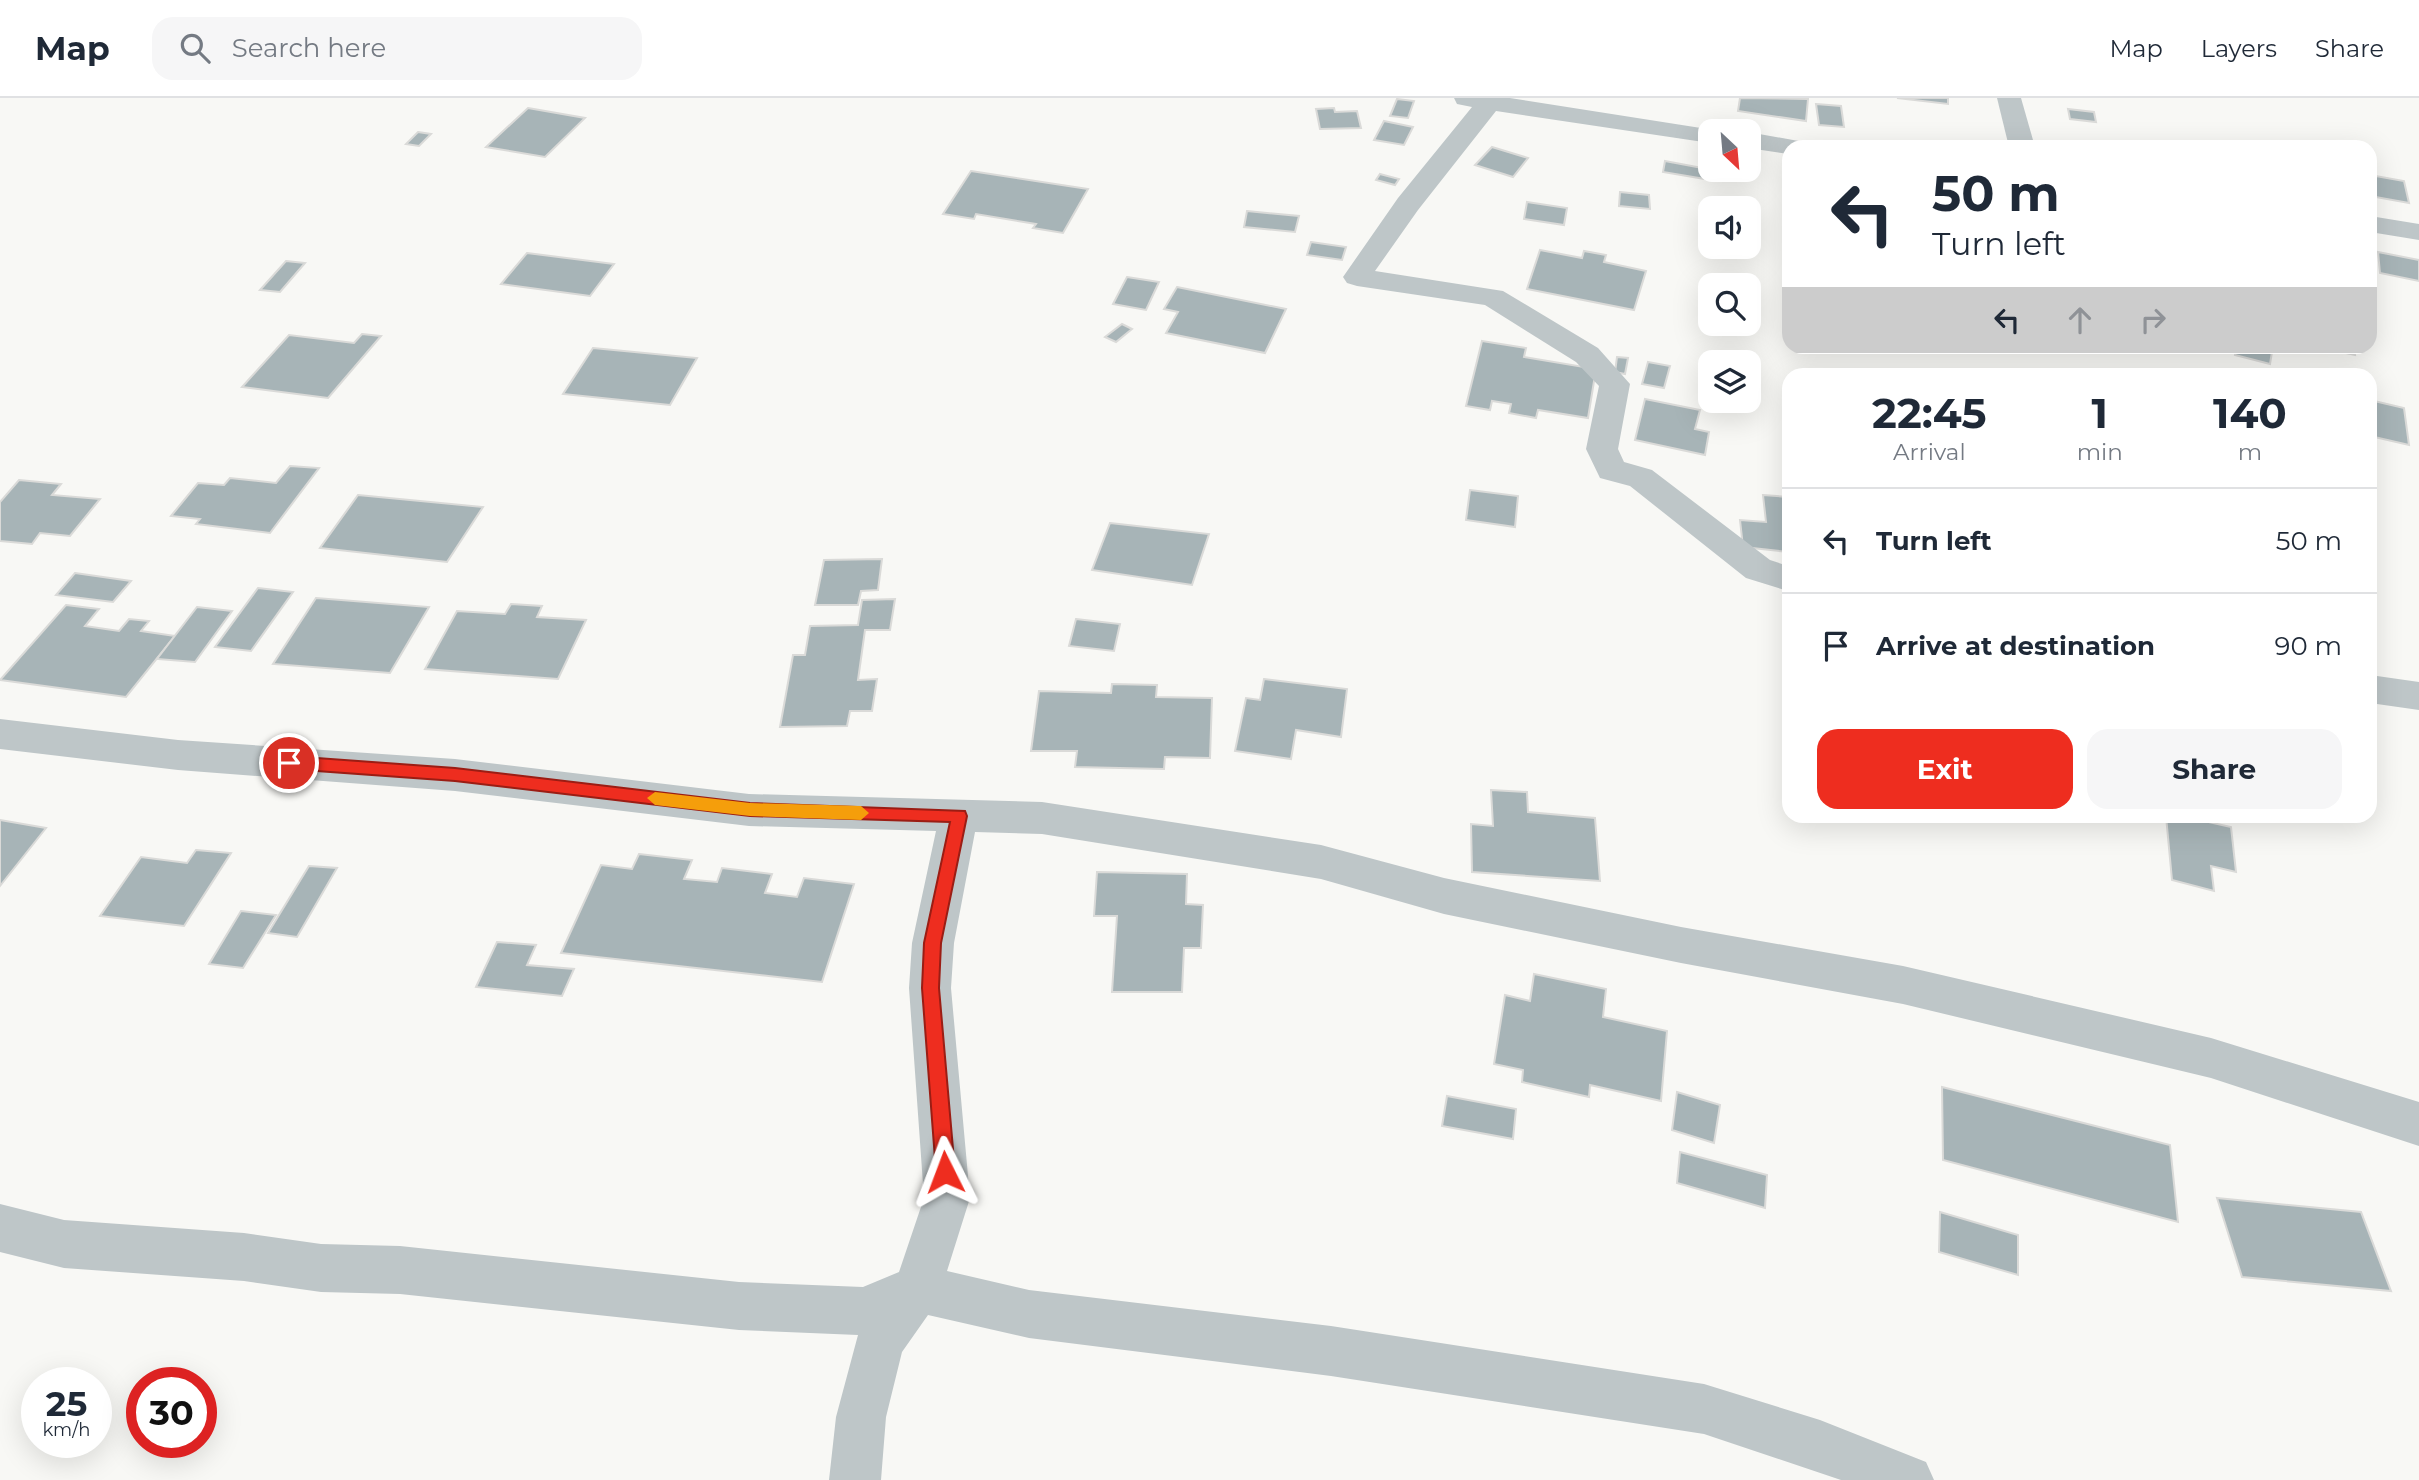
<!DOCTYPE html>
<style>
body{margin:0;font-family:Montserrat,sans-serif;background:#f6f6f7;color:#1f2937;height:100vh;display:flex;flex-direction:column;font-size:26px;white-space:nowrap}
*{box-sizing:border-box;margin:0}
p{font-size:23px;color:#747a83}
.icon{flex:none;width:38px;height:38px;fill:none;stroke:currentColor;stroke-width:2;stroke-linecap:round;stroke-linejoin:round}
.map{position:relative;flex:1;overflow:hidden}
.details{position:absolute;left:1782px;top:270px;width:595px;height:455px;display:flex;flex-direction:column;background:#fff;border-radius:21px;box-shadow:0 7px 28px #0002}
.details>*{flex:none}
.hud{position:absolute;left:1782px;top:42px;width:595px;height:214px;border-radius:21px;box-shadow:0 7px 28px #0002;background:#fff;color:#1f2937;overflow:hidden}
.needle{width:46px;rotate:154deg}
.controls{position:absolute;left:1698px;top:21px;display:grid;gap:14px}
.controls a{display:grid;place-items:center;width:63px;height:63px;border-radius:14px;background:#fff;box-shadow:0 7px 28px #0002;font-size:35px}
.speed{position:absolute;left:21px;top:1269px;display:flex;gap:14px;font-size:35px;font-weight:700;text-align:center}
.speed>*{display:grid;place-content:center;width:91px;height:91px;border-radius:50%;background:#fff;box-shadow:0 7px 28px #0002;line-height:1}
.speed small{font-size:18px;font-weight:400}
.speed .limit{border:10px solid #d22;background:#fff;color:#111}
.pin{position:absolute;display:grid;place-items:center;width:60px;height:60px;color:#fff;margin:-30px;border:4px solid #fff;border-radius:50%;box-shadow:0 2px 7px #0007}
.me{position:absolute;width:77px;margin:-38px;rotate:357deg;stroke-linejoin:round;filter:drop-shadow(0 0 5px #0008)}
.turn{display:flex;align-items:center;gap:24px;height:147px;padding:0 35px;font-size:32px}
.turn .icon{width:91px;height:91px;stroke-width:2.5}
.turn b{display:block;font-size:49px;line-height:60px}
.lanes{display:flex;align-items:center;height:66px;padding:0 35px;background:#0003;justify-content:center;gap:35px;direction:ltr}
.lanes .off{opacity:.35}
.eta{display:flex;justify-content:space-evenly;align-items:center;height:119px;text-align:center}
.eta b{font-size:42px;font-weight:700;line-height:49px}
.action{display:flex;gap:14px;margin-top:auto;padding:14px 35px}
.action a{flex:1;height:80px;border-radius:21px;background:#ee2d1f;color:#fff;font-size:28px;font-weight:700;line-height:80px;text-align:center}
.action a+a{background:#f6f6f7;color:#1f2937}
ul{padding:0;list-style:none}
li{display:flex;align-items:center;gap:21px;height:105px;padding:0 35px;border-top:2px solid #e0e1e3}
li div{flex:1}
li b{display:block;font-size:26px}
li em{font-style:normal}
header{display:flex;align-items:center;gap:42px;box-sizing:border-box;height:98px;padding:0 35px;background:#fff;border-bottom:2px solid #e0e1e3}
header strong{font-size:33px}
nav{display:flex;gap:38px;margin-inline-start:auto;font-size:24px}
.search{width:490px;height:63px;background:#f6f6f7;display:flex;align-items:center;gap:18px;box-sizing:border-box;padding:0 24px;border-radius:21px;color:#747a83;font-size:26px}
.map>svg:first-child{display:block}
.building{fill:#a7b4b7;stroke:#dadad8;stroke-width:2}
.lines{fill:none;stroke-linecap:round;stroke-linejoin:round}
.minor{fill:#bec6c8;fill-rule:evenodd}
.route{fill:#ee2d1f;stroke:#9b1d14;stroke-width:2}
.slow{fill:#f59e0b}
</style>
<header>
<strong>Map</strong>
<div class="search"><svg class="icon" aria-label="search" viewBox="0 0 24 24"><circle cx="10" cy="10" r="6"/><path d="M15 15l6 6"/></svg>Search here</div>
<nav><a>Map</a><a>Layers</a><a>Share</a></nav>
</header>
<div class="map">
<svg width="2419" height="1382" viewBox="0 0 2419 1382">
<rect width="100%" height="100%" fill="#f8f8f5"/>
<g class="building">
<polygon points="1740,0 1808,1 1806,23 1738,13"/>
<polygon points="1897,0 1948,0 1948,6"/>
<polygon points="1397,1 1414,3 1408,20 1390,18"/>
<polygon points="1816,6 1841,8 1844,29 1819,27"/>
<polygon points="528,10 585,20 545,59 486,49"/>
<polygon points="1334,10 1335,14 1357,13 1361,30 1320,31 1316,11"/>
<polygon points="2068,11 2094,14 2096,24 2070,21"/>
<polygon points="1384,23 1413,29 1404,47 1374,42"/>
<polygon points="418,34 431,36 419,48 406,46"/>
<polygon points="1492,49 1528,60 1513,79 1475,67"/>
<polygon points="1665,63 1713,72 1711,82 1663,74"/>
<polygon points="971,73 1088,91 1063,135 1033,130 1036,126 976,116 974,121 943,116"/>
<polygon points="1380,76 1399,81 1395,87 1376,82"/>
<polygon points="2370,77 2404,83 2409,105 2370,98"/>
<polygon points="1620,94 1649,97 1650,111 1619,108"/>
<polygon points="1527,104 1567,110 1564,127 1524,121"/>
<polygon points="1247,113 1299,118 1295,134 1244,129"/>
<polygon points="1311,144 1346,149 1342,162 1307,157"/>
<polygon points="1540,152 1582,160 1584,153 1606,157 1604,164 1646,173 1634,212 1527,191"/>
<polygon points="2378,154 2419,162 2419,183 2380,175"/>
<polygon points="527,155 614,166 590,198 501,186"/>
<polygon points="286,163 305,165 280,194 260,192"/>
<polygon points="1127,179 1159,184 1146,212 1113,206"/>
<polygon points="1177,189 1286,211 1265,255 1166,235 1178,214 1164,211"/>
<polygon points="1122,226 1132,231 1116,244 1105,239"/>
<polygon points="362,236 381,238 328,300 242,289 289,237 354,245"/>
<polygon points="1482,243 1526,250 1524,259 1596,271 1588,320 1538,312 1536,320 1509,315 1511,306 1492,303 1490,312 1466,308"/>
<polygon points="2237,248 2272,254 2270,266 2235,257"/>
<polygon points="2327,248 2354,248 2355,257 2327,251"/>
<polygon points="593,250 697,260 670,307 563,296"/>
<polygon points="1617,259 1628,260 1625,276 1615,274"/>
<polygon points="1648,264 1670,268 1664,290 1642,286"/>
<polygon points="1645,301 1700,312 1695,331 1709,334 1705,357 1635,342"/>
<polygon points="2370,302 2404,310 2409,347 2370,338"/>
<polygon points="290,368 319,370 270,435 196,426 200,421 171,418 198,385 224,387 230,380 276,385"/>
<polygon points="19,382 61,386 52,397 100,401 70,438 40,435 32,446 0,443 0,404"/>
<polygon points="1470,392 1518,398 1515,429 1466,422"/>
<polygon points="358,397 483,409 447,464 320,450"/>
<polygon points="1763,397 1788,399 1788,454 1743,449 1740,422 1766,424"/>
<polygon points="1110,425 1209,436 1192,487 1092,472"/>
<polygon points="882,461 878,492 861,493 858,507 815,507 824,462"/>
<polygon points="75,475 131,483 113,504 56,497"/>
<polygon points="258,490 293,494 251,553 215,549"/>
<polygon points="316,500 429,509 390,575 273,566"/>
<polygon points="895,501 890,532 865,532 858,582 877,581 872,613 850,613 847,628 780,629 793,557 805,557 810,528 858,527 862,502"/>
<polygon points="511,506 542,508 537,519 586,522 558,581 425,571 457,513 505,516"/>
<polygon points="66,507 99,511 85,528 119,533 129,521 149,523 141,533 175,538 126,599 0,582"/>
<polygon points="197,509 232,513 195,564 157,561"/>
<polygon points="1076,521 1120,526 1114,553 1069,548"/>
<polygon points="1264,581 1347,591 1341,639 1296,632 1291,661 1235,653 1246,600 1260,602"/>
<polygon points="1112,586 1157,587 1156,599 1212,600 1210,660 1165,659 1164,671 1075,669 1077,653 1031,653 1039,593 1111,595"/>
<polygon points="1491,692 1527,694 1528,714 1595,720 1600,783 1472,774 1471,726 1493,728"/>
<polygon points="2166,718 2182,718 2231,729 2236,774 2211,768 2214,793 2172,782"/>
<polygon points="0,722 46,730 0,788"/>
<polygon points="196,752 231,755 184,828 100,818 141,759 187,765"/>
<polygon points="639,756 692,762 684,781 717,784 722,770 772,776 765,795 797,799 804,780 854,786 822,884 561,855 601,767 632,771"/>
<polygon points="309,768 337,770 297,839 268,835"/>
<polygon points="1097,774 1187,776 1186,806 1203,807 1201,850 1184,850 1182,894 1112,894 1117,818 1094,818"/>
<polygon points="241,813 276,817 243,870 209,866"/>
<polygon points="497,844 536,847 527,867 574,871 562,898 476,889"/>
<polygon points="1534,876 1606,891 1603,919 1667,933 1661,1003 1590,987 1589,999 1522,984 1523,972 1494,966 1505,897 1530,903"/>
<polygon points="1942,989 2170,1047 2178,1124 1943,1062"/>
<polygon points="1677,994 1720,1007 1714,1045 1672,1032"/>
<polygon points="1447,998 1516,1011 1513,1041 1442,1028"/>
<polygon points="1680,1054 1767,1077 1765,1110 1677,1085"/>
<polygon points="2217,1100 2361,1114 2391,1193 2242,1179"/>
<polygon points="1940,1114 2018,1137 2018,1177 1939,1154"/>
</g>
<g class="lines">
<g class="minor">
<polygon points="1510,0 1720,33 1710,33 1710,45 1496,13 1418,112 1375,173 1503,193 1598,250 1630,286 1618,351 1624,364 1652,372 1770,462 1788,468 1788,493 1746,480 1630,388 1600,380 1586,351 1599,288 1576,264 1485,207 1357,188 1347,185 1343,179 1398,100 1472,9 1457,6 1454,0"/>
<polygon points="1997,0 2021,0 2035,49 2009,49"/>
<polygon points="1748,34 1804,44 1808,49 1788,49 1788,56 1748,50"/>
<polygon points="2370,118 2419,126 2419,142 2370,134"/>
<polygon points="2370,577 2419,584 2419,612 2370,605"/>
<polygon points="0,621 178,642 455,661 749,696 1042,704 1321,747 1444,780 1681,829 1903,868 2211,940 2419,1004 2419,1048 2211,980 1903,906 1681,865 1444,816 1321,781 1042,736 975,734 954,845 951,890 970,1100 947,1173 1029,1192 1331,1228 1704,1286 1820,1322 1926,1364 1934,1382 1841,1382 1704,1336 1331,1278 1029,1240 928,1217 902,1254 886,1319 881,1382 829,1382 836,1319 858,1237 739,1232 400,1196 321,1194 244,1183 64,1170 0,1154 0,1106 64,1122 244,1135 321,1146 400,1148 739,1184 863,1189 899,1174 924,1100 909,890 912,845 936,733 749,728 455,693 178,672 0,651"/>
</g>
</g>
<polygon class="route" points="289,658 455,670 750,705 965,713 967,718 941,845 939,890 955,1074 952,1081 945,1083 939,1081 936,1074 922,890 924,845 950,724 750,718 455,683 289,671 281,665"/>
<polygon class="slow" points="655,694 750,705 861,708 869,715 861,722 750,718 655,707 647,700"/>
</svg>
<div class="controls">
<a><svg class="needle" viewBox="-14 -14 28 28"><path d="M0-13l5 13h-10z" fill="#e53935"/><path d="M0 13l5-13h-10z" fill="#747a83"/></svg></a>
<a><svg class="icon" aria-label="sound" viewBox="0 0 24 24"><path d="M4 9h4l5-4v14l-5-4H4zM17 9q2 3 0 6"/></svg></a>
<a><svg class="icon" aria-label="search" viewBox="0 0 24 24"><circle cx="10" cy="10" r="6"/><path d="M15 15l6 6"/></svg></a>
<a><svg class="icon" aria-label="layers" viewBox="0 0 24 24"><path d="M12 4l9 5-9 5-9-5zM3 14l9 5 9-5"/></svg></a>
</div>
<div class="speed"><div>25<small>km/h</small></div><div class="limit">30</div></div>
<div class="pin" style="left:289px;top:665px;background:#d93025"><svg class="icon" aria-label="arrive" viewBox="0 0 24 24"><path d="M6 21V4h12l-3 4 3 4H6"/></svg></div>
<svg class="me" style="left:945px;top:1074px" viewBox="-20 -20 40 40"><path d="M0-17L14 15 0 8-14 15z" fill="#ee2d1f" stroke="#fff" stroke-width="4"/></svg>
<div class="hud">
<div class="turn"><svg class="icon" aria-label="left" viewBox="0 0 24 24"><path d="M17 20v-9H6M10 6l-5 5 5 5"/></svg><div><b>50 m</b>Turn left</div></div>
<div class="lanes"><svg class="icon" aria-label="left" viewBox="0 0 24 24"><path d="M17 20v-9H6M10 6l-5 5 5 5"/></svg><svg class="icon off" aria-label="ahead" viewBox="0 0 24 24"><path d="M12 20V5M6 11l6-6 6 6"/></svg><svg class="icon off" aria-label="right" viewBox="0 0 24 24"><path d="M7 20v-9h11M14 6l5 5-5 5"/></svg></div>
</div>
<section class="details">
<div class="eta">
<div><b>22:45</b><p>Arrival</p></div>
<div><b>1</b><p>min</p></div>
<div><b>140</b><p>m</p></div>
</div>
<ul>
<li><svg class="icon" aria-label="left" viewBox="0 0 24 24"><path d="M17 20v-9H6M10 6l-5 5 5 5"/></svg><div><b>Turn left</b></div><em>50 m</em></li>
<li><svg class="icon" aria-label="arrive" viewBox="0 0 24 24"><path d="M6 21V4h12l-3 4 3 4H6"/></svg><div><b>Arrive at destination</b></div><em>90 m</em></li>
</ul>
<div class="action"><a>Exit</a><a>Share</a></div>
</section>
</div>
